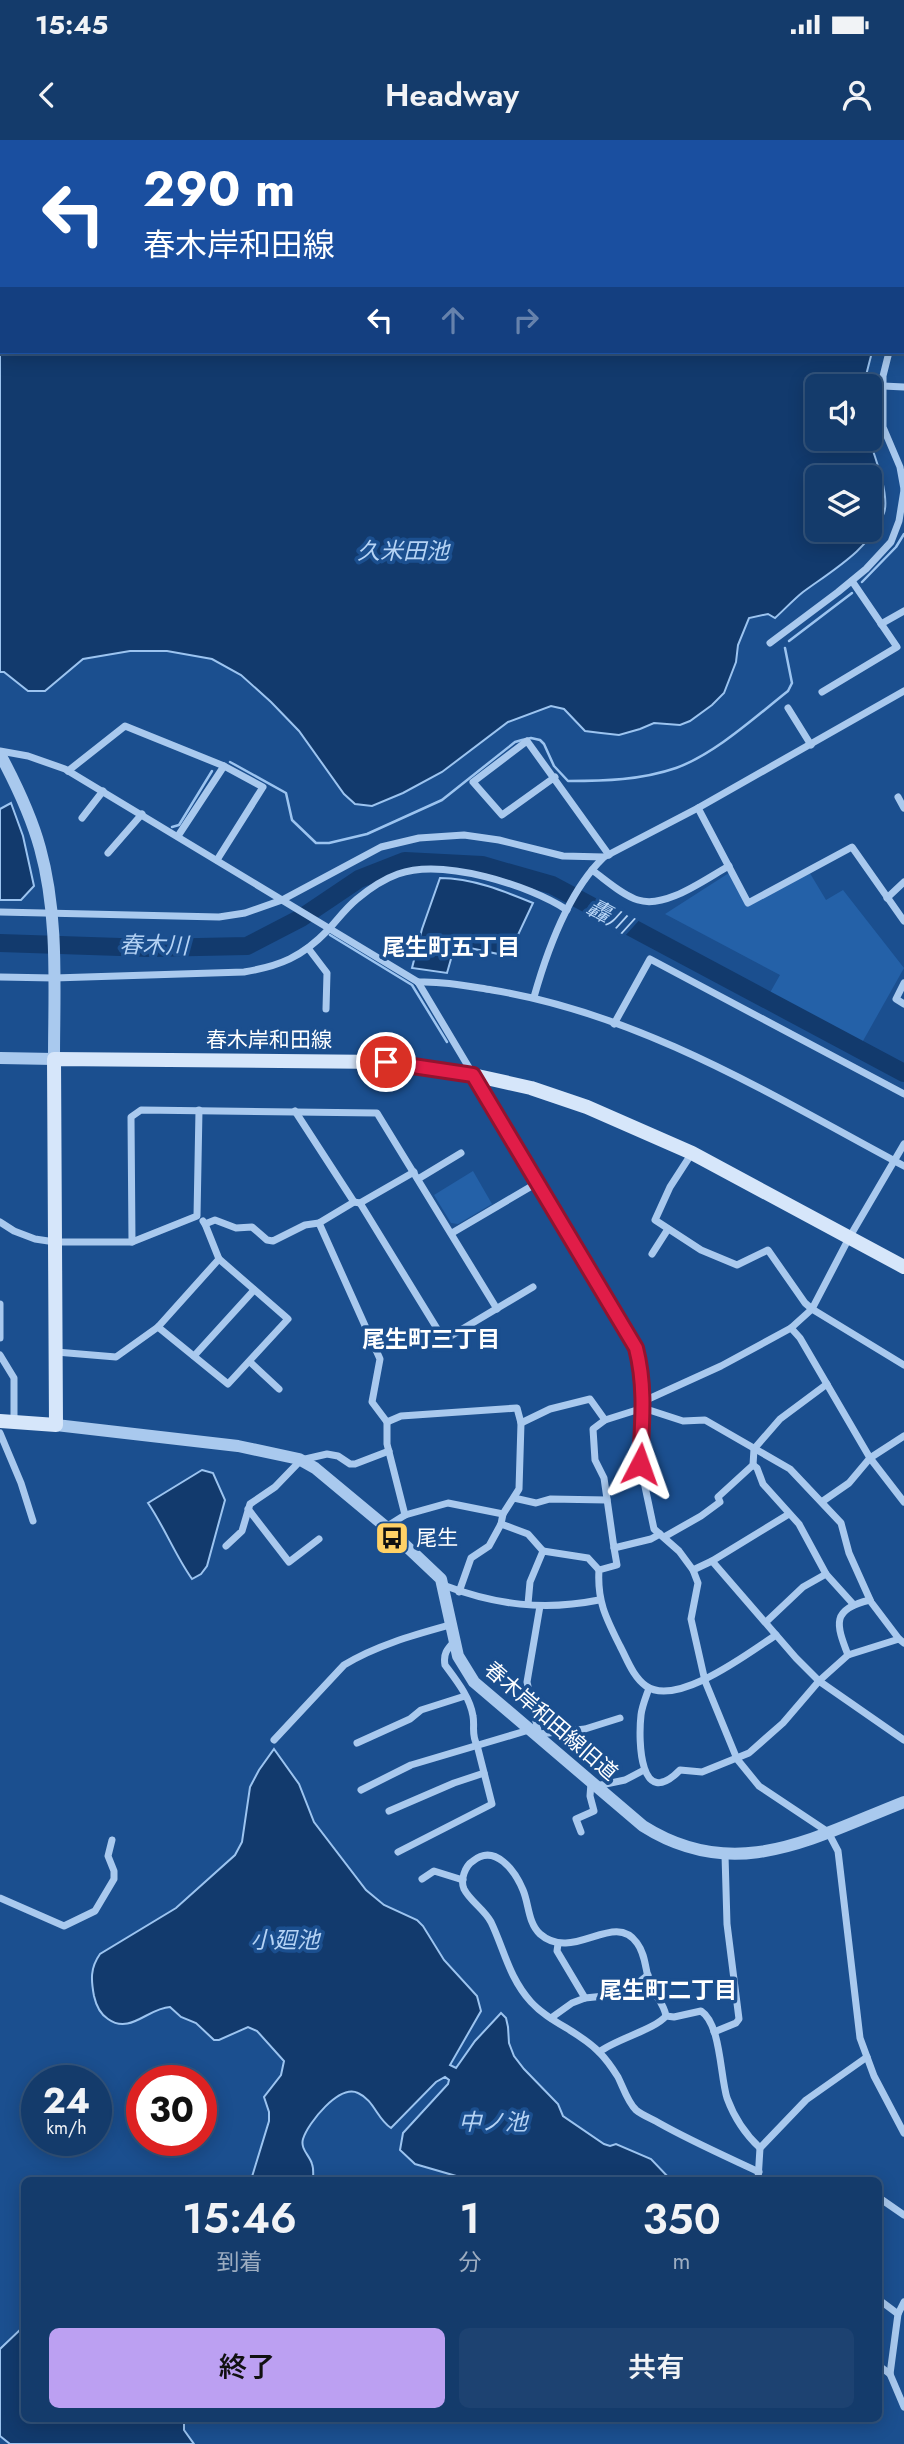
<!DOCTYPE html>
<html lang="ja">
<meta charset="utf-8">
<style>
body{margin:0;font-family:Jost,"Noto Sans JP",sans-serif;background:#1d4271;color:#f1f3f6;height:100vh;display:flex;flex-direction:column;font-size:26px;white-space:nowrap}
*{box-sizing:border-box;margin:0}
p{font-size:23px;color:#9dadc1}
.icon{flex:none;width:38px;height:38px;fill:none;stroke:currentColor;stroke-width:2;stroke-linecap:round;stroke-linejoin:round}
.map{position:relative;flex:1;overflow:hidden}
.drawer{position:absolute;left:21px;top:2037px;width:861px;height:245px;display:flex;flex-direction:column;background:#143b6b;border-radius:10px;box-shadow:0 4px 18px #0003,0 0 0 2px #33557e}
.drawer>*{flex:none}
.guide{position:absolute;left:0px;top:0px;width:905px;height:214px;box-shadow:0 4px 18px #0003,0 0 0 2px #33557e;background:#1a4fa0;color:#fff;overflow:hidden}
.buttons{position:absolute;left:805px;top:234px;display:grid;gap:14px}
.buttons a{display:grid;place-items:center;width:77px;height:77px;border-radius:10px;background:#143b6b;box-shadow:0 4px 18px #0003,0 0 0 2px #33557e;font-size:35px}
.speed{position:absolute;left:21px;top:1925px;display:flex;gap:14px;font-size:35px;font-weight:700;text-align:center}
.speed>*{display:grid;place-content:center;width:91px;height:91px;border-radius:50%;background:#143b6b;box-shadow:0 4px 18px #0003,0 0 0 2px #33557e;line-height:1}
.speed small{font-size:18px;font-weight:400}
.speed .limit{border:10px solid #d22;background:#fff;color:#111}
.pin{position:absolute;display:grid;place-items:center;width:60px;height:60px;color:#fff;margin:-30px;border:4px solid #fff;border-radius:50%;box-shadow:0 2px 7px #0007}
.me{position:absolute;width:77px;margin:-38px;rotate:4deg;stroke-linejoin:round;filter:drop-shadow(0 0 5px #0008)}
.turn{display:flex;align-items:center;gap:24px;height:147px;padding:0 28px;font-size:32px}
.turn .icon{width:91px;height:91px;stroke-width:2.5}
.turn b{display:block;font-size:49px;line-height:60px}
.lanes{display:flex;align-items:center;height:66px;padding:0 28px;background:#0003;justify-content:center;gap:35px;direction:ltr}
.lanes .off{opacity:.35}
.eta{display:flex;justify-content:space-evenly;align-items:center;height:119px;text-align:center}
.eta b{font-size:42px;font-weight:600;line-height:49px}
.action{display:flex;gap:14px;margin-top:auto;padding:14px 28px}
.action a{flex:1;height:80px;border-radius:10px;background:#bca0f2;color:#111;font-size:28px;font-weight:600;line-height:80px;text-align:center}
.action a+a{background:#1d4271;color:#f1f3f6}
.status{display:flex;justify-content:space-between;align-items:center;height:49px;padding:0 35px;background:#143b6b;direction:ltr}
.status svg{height:19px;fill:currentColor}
header{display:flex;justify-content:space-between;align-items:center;height:91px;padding:0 28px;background:#143b6b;font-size:32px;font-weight:600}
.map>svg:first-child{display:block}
.green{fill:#2461a8}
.water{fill:#123a6d;stroke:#9cc4f0;stroke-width:2;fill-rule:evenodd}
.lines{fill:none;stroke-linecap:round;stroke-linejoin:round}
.stream{stroke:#9cc4f0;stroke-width:2.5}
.river{stroke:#123a6d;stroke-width:18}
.minor{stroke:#a9c9ee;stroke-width:7}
.tertiary{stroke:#a9c9ee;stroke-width:12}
.secondary{stroke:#d6e6fa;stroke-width:14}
.route-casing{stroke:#92132f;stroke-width:18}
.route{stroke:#e11d48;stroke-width:12}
.labels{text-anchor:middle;stroke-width:7;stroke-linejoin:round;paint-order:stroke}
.street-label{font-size:21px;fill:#fff;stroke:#1b4f8f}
.poi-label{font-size:21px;fill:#fff;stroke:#1b4f8f;text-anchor:start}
.water-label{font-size:23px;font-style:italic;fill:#b5d3f5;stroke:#1b4f8f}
.neighbourhood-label{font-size:23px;font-weight:bold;fill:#fff;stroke:#1b4f8f}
</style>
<div class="status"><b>15:45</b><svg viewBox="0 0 49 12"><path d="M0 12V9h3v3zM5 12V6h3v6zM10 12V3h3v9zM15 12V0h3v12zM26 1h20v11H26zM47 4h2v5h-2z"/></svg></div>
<header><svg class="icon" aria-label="back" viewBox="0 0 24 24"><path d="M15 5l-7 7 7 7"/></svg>Headway<svg class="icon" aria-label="person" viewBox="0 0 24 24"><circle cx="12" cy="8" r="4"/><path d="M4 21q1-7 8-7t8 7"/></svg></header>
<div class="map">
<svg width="904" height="2304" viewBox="0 0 904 2304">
<rect width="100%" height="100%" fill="#1b4f8f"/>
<g class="green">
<polygon points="808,730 826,760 843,750 904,828 859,908 767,858 780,835 665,774 732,731 747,767"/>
<polygon points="473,1031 492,1064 458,1084 451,1083 434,1055"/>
</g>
<g class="water">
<path d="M0,0H904L903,28V2H2V212H872L863,247H817V299H869C875,317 890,356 884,373C872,408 830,432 803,452C793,460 784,470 775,478L768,474L749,478L738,505L736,522L724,553L712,565L690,581L680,585L654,583L640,589L619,595L601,593L585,591L564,569L551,566L508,582L442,632L403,653L372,666L355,664L344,654L299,591L271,562L241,535L212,519L167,511H130L83,519L45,551H28L4,532H0ZM817,338H870V390H817Z"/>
<polygon points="11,663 23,696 34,746 21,760 0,760 0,669"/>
<path d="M440,738C472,738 504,751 533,763L508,816L455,805L447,833L412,828L422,789Z"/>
<path d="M202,1330L213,1333L225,1360L207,1426L201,1434L192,1439C175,1415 165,1388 148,1363Z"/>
<path d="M274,1609L299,1644L314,1682L366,1750L384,1765L417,1780L423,1786L444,1820L477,1856L481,1871L450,1925L456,1928L475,1901L501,1873L506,1878L508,1887L509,1903L514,1916L524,1929L558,1964L563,1976L604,2004L610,2006L616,2004L651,2019L671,2040H470L415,2024L400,2010L403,1993L448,1944L449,1940L445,1937L436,1942L391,1988C377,1979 374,1960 358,1953C339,1944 308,1983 303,1999C300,2009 310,2016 312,2024C314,2029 313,2036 313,2040H251L269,1981V1972L264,1957L281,1935L284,1921L257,1891L248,1887L219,1900H214L196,1883L181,1877L170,1867C148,1868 130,1895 108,1879C100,1874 96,1865 94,1856C91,1840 90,1828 100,1814L176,1768L235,1715L242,1702L250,1647L259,1630Z"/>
<polygon points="24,2186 24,2278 184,2279 184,2290 194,2304 10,2304 0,2296 0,2209"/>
</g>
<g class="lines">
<g class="stream">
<polyline points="862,442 896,407 904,394"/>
<polyline points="789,501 852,453"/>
<path d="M230,622L286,653L292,680L316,703H329L367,694L442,660L515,602L522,600L531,598L540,600L544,604L554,626L568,641C605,641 641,640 676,628C715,614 755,577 788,551L792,543L785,508"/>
<polyline points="172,687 179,685 212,631"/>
<polyline points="330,795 412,845 447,902"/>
<polyline points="484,964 523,1030"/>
<polyline points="537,1055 552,1076 578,1121"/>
</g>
<polyline class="river" points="0,803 150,808 247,806 301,778 359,739 405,721 482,725 552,745 904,933"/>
<g class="minor">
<polyline points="903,176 904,174"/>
<polyline points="889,212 883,236 883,287 900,327 904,349"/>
<polyline points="883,246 904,247"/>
<polyline points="881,484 904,471"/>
<polyline points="770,503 838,452 866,429 891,402 899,381 904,350"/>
<polyline points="822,552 897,507 852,441"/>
<polyline points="788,568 811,605"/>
<polyline points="0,611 28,616 65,629 418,842 636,1208 640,1225 644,1261 640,1323 654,1389 679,1411 693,1430 712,1421 796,1518 819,1541 904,1600"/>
<polyline points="68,631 125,586 224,626"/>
<polyline points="555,637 502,675 473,642 527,601 609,715"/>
<polyline points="898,657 904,668"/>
<polyline points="698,668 748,763 852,707 904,781"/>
<polyline points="82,678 103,651"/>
<polyline points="178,696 224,626 263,647 217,720"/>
<polyline points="108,713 142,674"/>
<path d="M592,730C606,740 622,755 638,760C666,769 705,739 729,726"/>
<polyline points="887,758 904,742"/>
<polyline points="0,772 219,777 245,773 282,760 381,707 419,698 464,695 499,700 563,716 604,717 698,668 904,551"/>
<polyline points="308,808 327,833 326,869"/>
<path d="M0,837L54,838L244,832C280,826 302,817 328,790C338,779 346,768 357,759C369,749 384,739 398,734C443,718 529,745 567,770"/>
<path d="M418,842C443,841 467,846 492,850C641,874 773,956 904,1026"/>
<polyline points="904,843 896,859 904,864"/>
<path d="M534,857C547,811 568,752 603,718"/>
<polyline points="614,884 650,819 904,954"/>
<polyline points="295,971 354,1062"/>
<polyline points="692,1013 670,1047 655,1080 701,1110 737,1125 768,1110 805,1163 812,1169 904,1225"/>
<polyline points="414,1032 360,1063 444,1200 533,1147"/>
<polyline points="418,1039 461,1013"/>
<polyline points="203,1081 205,1084 215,1080 236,1088 252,1087 267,1100 273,1101 305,1085 319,1083 354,1062 360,1063"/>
<polyline points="0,1082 14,1091 35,1099 55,1102 132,1102 197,1076 199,970"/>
<polyline points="319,1083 380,1219 372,1262 387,1282 387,1304 405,1375"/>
<polyline points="452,1093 537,1043"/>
<polyline points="132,1102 131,977 141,970 377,973 497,1169"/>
<polyline points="652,1114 668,1089"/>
<polyline points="158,1187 228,1244 288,1179 219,1119"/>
<polyline points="791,1188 800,1198 870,1318 904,1362"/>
<polyline points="0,1198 0,1164"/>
<polyline points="56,1212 116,1217 158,1187 219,1119 205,1084"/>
<polyline points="0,1215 14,1238 14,1282"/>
<polyline points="194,1216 254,1150"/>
<polyline points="250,1222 279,1249"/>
<polyline points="644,1261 721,1226 791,1188 812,1169 849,1098 904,1004"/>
<polyline points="387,1282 401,1276 517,1268 521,1283 519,1349 503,1374 501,1384 489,1406 471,1418 459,1452"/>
<polyline points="521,1283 550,1269 590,1259 605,1280"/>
<polyline points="0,1293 21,1343 33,1381"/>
<polyline points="753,1325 757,1328 763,1344 799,1384 826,1434 854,1465"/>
<polyline points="514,1358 536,1363 550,1359 607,1360"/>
<polyline points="823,1361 849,1343 870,1318 904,1296"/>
<polyline points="248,1369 289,1422 319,1399"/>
<polyline points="501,1384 528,1394 543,1411"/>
<polyline points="386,1387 405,1375 448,1363 503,1374"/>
<polyline points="660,1394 651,1399 614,1408 604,1338 595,1320 593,1289 605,1280 643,1268 683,1281 705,1280 790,1329 841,1383 849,1413 871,1462 899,1499"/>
<polyline points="664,1397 701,1376 720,1362 718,1357 753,1325 754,1309 780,1279 827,1244"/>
<polyline points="226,1406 242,1391 250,1364 275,1347 301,1320 327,1314 338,1316 350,1324 355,1324 389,1311"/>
<path d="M614,1408L617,1425L599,1430C597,1461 606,1478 620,1506C627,1519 633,1537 646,1546C677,1568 750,1512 776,1495"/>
<polyline points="712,1421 789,1374"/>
<polyline points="693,1430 698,1443 691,1479 705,1541 737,1619 759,1646 828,1692 838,1711 860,1898 874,1936 904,1993"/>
<path d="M443,1445C496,1465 544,1471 599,1460"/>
<polyline points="528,1464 530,1442 543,1411 588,1418 599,1430"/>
<polyline points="766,1482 803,1447 826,1434"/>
<path d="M848,1515C836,1484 831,1469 870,1460"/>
<path d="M649,1548C646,1557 642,1566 641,1575C638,1602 640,1671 680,1630L702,1632L749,1613L783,1583L819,1541L848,1515L899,1499L904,1503"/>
<polyline points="539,1594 585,1589 620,1578"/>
<polyline points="539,1595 527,1542 540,1466"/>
<path d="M274,1600L344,1525C377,1505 414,1495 450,1485"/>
<polyline points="357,1603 410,1579 421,1570 465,1556"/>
<polyline points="596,1646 625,1640 644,1630"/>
<polyline points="361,1650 411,1625 529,1590"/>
<polyline points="389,1671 454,1643 484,1633"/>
<polyline points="581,1692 576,1679 594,1671 590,1656 591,1643"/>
<path d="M398,1712L492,1664L477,1605C471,1594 475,1587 473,1576C470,1557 456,1540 445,1525C443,1514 447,1509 454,1502"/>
<polyline points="422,1739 434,1731 463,1740"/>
<polyline points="0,1758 64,1786 95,1771 114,1739 114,1731 108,1716 112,1700"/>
<polyline points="558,1804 557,1811 585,1858"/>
<path d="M666,1876C664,1863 655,1856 650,1844C645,1830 646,1815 637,1803C614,1770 573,1823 540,1794C528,1783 529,1764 523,1750C515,1731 495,1703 473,1721C465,1726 460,1740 464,1749C470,1761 484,1769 491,1782C504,1809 509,1838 531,1862C550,1883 579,1891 599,1912C606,1919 613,1929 618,1937C623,1947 628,1963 636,1970C642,1975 652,1979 659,1983C691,2001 725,2016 759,2032"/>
<polyline points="551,1878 572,1863 585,1858 614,1855 638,1843 648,1835"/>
<polyline points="714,1892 736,1883 739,1879 727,1784 725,1715"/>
<path d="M599,1912C618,1898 654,1890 666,1876L674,1877L701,1871C721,1884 720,1936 727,1958C734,1977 746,1995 760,2008"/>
<polyline points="758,2040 760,2008 806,1960 867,1917"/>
<polyline points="878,2057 904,2075"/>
<polyline points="878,2159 898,2174"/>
<polyline points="904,2162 898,2174 890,2234 904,2267"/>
<polyline points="878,2225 890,2234"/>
</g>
<g class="tertiary">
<path d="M0,614C16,644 31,675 40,708C59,776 54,849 54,919L0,918"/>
<path d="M56,1285L238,1306L299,1319L315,1328L386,1387L441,1439L458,1516L474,1542L643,1686C736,1745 814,1697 904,1662"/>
</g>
<polyline class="secondary" points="0,1281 56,1285 54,919 386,922 473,935 531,948 587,967 692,1013 904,1127"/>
</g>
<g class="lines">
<g class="route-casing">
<path id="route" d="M386,922L473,935L636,1208C646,1247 642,1284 640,1324"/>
</g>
<use href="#route" class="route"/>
</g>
<defs>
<g id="bus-square" transform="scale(1.75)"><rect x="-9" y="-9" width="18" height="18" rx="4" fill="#ffd166" stroke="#1b4f8f"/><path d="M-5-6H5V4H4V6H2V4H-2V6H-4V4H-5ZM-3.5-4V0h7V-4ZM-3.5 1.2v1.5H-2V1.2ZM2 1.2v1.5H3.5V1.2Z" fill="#111"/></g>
</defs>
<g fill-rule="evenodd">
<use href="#bus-square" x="392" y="1398"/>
</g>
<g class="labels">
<g class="street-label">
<text x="269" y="907">春木岸和田線</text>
<text transform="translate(551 1581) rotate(41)" y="7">春木岸和田線旧道</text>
</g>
<g class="poi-label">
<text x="416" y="1405">尾生</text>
</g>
<g class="water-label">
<text x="403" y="419">久米田池</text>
<text transform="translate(609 776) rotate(28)" y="8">轟川</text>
<text transform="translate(154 805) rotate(1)" y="8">春木川</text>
<text x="285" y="1808">小廻池</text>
<text x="493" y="1990">中ノ池</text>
</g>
<g class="neighbourhood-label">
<text x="451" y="815">尾生町五丁目</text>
<text x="431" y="1207">尾生町三丁目</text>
<text x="668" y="1858">尾生町二丁目</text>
</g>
</g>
</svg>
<div class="buttons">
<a><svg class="icon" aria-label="sound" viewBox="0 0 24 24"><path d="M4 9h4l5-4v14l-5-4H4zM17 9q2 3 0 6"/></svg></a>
<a><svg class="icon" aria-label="layers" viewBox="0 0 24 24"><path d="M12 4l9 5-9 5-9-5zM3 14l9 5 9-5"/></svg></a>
</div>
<div class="speed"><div>24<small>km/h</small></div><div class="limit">30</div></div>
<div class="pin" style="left:386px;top:922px;background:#d93025"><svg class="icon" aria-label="arrive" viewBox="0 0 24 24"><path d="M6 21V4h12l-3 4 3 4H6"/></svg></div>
<svg class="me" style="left:640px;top:1324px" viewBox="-20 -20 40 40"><path d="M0-17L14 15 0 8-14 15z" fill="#e11d48" stroke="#fff" stroke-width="4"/></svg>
<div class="guide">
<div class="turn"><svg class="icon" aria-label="left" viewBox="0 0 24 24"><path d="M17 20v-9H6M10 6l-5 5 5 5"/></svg><div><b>290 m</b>春木岸和田線</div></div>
<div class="lanes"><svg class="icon" aria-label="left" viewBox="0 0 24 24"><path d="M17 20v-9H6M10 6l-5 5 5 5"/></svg><svg class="icon off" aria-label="ahead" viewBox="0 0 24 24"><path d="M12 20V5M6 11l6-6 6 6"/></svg><svg class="icon off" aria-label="right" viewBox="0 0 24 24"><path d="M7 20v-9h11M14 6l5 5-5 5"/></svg></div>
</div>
<section class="drawer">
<div class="eta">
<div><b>15:46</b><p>到着</p></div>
<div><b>1</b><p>分</p></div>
<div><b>350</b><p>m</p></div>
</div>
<div class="action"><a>終了</a><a>共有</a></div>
</section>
</div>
